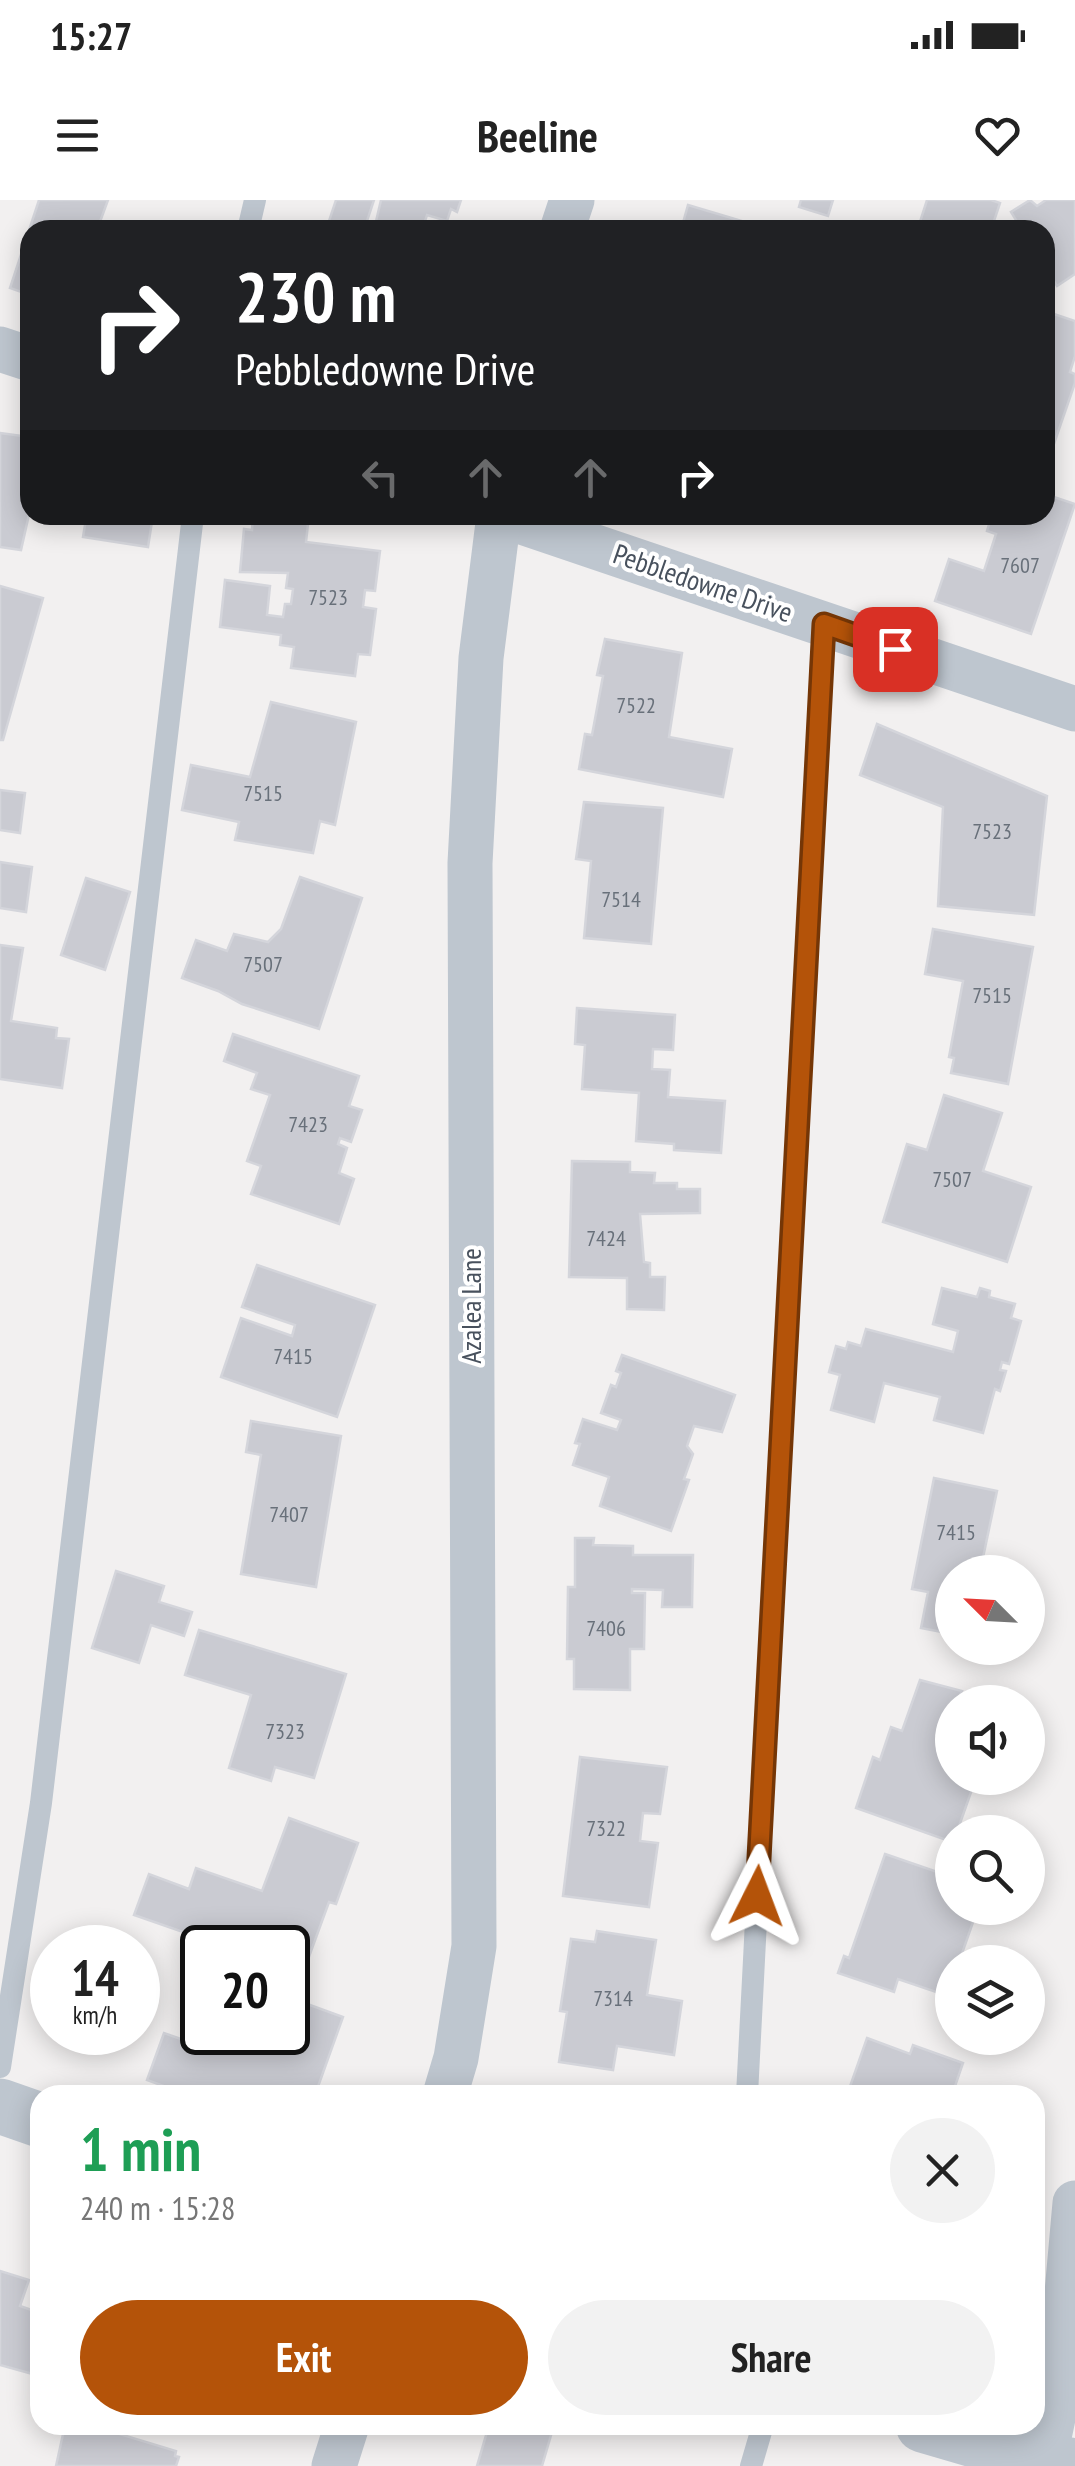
<!DOCTYPE html>
<meta charset="utf-8">
<style>
body{margin:0;font-family:"PT Sans Narrow",sans-serif;background:#f2f2f2;color:#222;height:100vh;display:flex;flex-direction:column;font-size:38px;white-space:nowrap}
*{box-sizing:border-box;margin:0}
p{font-size:32px;color:#767676}
.icon{flex:none;width:55px;height:55px;fill:none;stroke:currentColor;stroke-width:2;stroke-linecap:round;stroke-linejoin:round}
.map{position:relative;flex:1;overflow:hidden}
.drawer{position:absolute;left:30px;top:1885px;width:1015px;height:350px;display:flex;flex-direction:column;background:#fff;border-radius:30px;box-shadow:0 5px 25px #0003}
.drawer>*{flex:none}
.top-card{position:absolute;left:20px;top:20px;width:1035px;height:305px;border-radius:30px;box-shadow:0 5px 25px #0003;background:#202124;color:#fff;overflow:hidden}
.needle{width:65px;rotate:294deg}
.fabs{position:absolute;left:935px;top:1355px;display:grid;gap:20px}
.fabs a{display:grid;place-items:center;width:110px;height:110px;border-radius:50%;background:#fff;box-shadow:0 5px 25px #0003;font-size:50px}
.speed{position:absolute;left:30px;top:1725px;display:flex;gap:20px;font-size:50px;font-weight:700;text-align:center}
.speed>*{display:grid;place-content:center;width:130px;height:130px;border-radius:50%;background:#fff;box-shadow:0 5px 25px #0003;line-height:1}
.speed small{font-size:25px;font-weight:400}
.speed .limit{border:5px solid #111;border-radius:15px;background:#fff;color:#111}
.pin{position:absolute;display:grid;place-items:center;width:85px;height:85px;color:#fff;margin:-42px;border-radius:20px;box-shadow:0 5px 15px #0006}
.me{position:absolute;width:110px;margin:-55px;rotate:3deg;stroke-linejoin:round;filter:drop-shadow(0 0 8px #0008)}
.turn{display:flex;align-items:center;gap:35px;height:210px;padding:0 50px;font-size:45px}
.turn .icon{width:130px;height:130px;stroke-width:2.5}
.turn b{display:block;font-size:70px;line-height:85px}
.lanes{display:flex;align-items:center;height:95px;padding:0 50px;background:#0003;justify-content:center;gap:50px;direction:ltr}
.lanes .off{opacity:.35}
.round{display:grid;place-items:center;flex:none;width:105px;height:105px;border-radius:52px;background:#f2f2f2}
.summary{display:flex;align-items:center;justify-content:space-between;height:170px;padding:0 50px}
h1{font-size:60px;font-weight:700;line-height:75px;color:#1e9e55}
.cta{display:flex;gap:20px;margin-top:auto;padding:20px 50px}
.cta a{flex:1;height:115px;border-radius:60px;background:#b45309;color:#fff;font-size:40px;font-weight:700;line-height:115px;text-align:center}
.cta a+a{background:#f2f2f2;color:#222}
.status{display:flex;justify-content:space-between;align-items:center;height:70px;padding:0 50px;background:#fff;direction:ltr}
.status svg{height:28px;fill:currentColor}
header{display:flex;justify-content:space-between;align-items:center;height:130px;padding:0 50px;background:#fff;font-size:45px;font-weight:700}
.map>svg:first-child{display:block}
.building{fill:#cacbd2;stroke:#d4d5db;stroke-width:2.5}
.lines{fill:none;stroke-linecap:round;stroke-linejoin:round}
.service{stroke:#bec6cf;stroke-width:22}
.minor{stroke:#bec6cf;stroke-width:45}
.tertiary{stroke:#bec6cf;stroke-width:55}
.route-casing{stroke:#753606;stroke-width:25}
.route{stroke:#b45309;stroke-width:18}
.labels{text-anchor:middle;stroke-width:8;stroke-linejoin:round;paint-order:stroke}
.number-label{font-size:22px;fill:#68707a}
.street-label{font-size:28px;fill:#48515d;stroke:#fff}
</style>
<div class="status"><b>15:27</b><svg viewBox="0 0 49 12"><path d="M0 12V9h3v3zM5 12V6h3v6zM10 12V3h3v9zM15 12V0h3v12zM26 1h20v11H26zM47 4h2v5h-2z"/></svg></div>
<header><svg class="icon" aria-label="menu" viewBox="0 0 24 24"><path d="M4 6h16M4 12h16M4 18h16"/></svg>Beeline<svg class="icon" aria-label="heart" viewBox="0 0 24 24"><path d="M12 20l-8-8c-3-5 5-10 8-4 3-6 11-1 8 4z"/></svg></header>
<div class="map">
<svg width="1075" height="2266" viewBox="0 0 1075 2266">
<rect width="100%" height="100%" fill="#f2f0f0"/>
<g class="building">
<polygon points="39,0 108,0 97,30 30,30 30,95 10,88"/>
<polygon points="336,0 374,0 364,30 329,21"/>
<polygon points="381,0 461,0 457,12 451,9 447,21 427,15 422,30 374,30"/>
<polygon points="801,0 833,0 828,16 799,7"/>
<polygon points="927,0 991,0 1000,3 991,30 934,30 919,25"/>
<polygon points="1030,0 1037,6 1046,0 1075,0 1075,74 1057,86 1045,67 1045,30 1022,30 1011,12"/>
<polygon points="688,5 762,27 761,30 681,30"/>
<polygon points="1045,111 1075,121 1075,156 1070,172 1075,174 1075,183 1047,264"/>
<polygon points="0,233 30,237 30,310 21,350 0,347"/>
<polygon points="1045,294 1075,304 1031,434 935,401 949,359 984,371 996,334 987,331 992,315 1045,315"/>
<polygon points="61,315 153,315 148,347 83,337 86,319"/>
<polygon points="253,315 287,317 287,322 308,324 306,342 380,351 375,391 365,390 363,407 376,409 370,455 358,454 355,476 291,468 294,447 280,445 281,435 220,427 225,380 270,386 267,415 283,417 285,404 291,404 293,389 286,388 288,373 240,372 244,329 252,330"/>
<polygon points="0,386 43,398 3,540 0,540"/>
<polygon points="605,439 682,453 669,537 732,549 723,597 579,569 585,534 592,535 603,476 597,475"/>
<polygon points="271,502 356,522 335,625 320,621 313,653 235,640 239,622 182,610 191,565 250,577"/>
<polygon points="877,524 1047,596 1034,715 938,706 943,607 860,575"/>
<polygon points="0,590 25,593 20,633 0,630"/>
<polygon points="584,602 663,608 651,744 584,738 591,661 576,659"/>
<polygon points="0,662 32,667 26,712 0,708"/>
<polygon points="300,677 362,698 319,829 242,804 218,791 182,778 196,740 227,751 234,734 268,742 281,729"/>
<polygon points="86,678 130,692 105,770 61,755"/>
<polygon points="933,729 1033,747 1008,884 951,873 954,858 949,857 963,781 925,774"/>
<polygon points="0,745 23,748 11,821 57,828 56,838 69,839 62,888 0,879"/>
<polygon points="577,808 675,815 673,850 653,849 652,869 670,870 668,897 725,901 721,953 674,950 674,944 636,941 639,893 582,889 585,845 575,844"/>
<polygon points="233,834 359,876 349,906 362,910 351,942 340,938 338,944 347,948 339,973 354,979 339,1024 251,994 261,966 247,961 270,895 251,889 257,873 224,861"/>
<polygon points="944,895 1002,913 983,971 1031,987 1007,1062 883,1022 907,944 927,950"/>
<polygon points="572,961 630,962 630,972 655,973 654,983 677,983 677,989 700,989 700,1013 640,1014 644,1062 650,1063 650,1077 665,1077 664,1110 627,1109 627,1078 569,1077"/>
<polygon points="257,1065 375,1105 337,1217 221,1177 241,1118 292,1136 295,1125 242,1107"/>
<polygon points="942,1088 977,1097 980,1088 990,1091 989,1097 1015,1104 1011,1118 1021,1121 1009,1164 1002,1162 1000,1170 1006,1171 1000,1191 995,1189 983,1233 934,1220 940,1197 884,1183 874,1222 831,1210 840,1175 829,1172 836,1146 846,1149 848,1142 861,1146 866,1129 953,1152 958,1131 933,1124"/>
<polygon points="622,1155 735,1195 722,1232 694,1226 687,1246 693,1254 684,1279 689,1280 671,1331 600,1306 609,1277 573,1265 580,1244 575,1243 583,1219 617,1230 621,1220 601,1213 611,1185 616,1187 621,1173 616,1171"/>
<polygon points="251,1221 341,1236 316,1387 241,1374 261,1255 246,1252"/>
<polygon points="934,1278 997,1291 980,1372 952,1372 952,1434 921,1428 928,1392 912,1389"/>
<polygon points="575,1338 594,1338 593,1345 633,1346 633,1355 693,1355 692,1407 662,1407 663,1390 632,1389 632,1393 645,1393 644,1449 630,1449 630,1490 574,1489 574,1459 567,1459 568,1387 575,1387"/>
<polygon points="116,1371 164,1386 159,1402 192,1412 184,1436 151,1425 139,1463 92,1448"/>
<polygon points="199,1430 346,1474 314,1578 275,1567 271,1581 229,1568 251,1495 185,1475"/>
<polygon points="920,1480 962,1491 960,1495 977,1501 952,1502 952,1578 976,1578 957,1632 952,1632 952,1642 856,1608 873,1557 880,1560 891,1527 902,1531"/>
<polygon points="580,1557 667,1567 660,1614 643,1613 640,1641 658,1643 649,1707 563,1696"/>
<polygon points="289,1618 358,1643 336,1704 329,1702 303,1773 288,1767 288,1748 229,1748 134,1715 149,1674 189,1689 196,1668 262,1691"/>
<polygon points="885,1654 943,1674 945,1669 952,1672 952,1708 978,1708 959,1762 952,1762 952,1771 948,1769 939,1793 898,1779 894,1792 838,1773 844,1756 849,1758"/>
<polygon points="597,1731 656,1740 647,1795 682,1801 674,1855 617,1846 613,1870 559,1862 567,1812 560,1811 571,1739 595,1742"/>
<polygon points="288,1797 343,1817 315,1895 188,1895 147,1880 164,1833 209,1849 215,1832 288,1832"/>
<polygon points="867,1838 910,1854 913,1845 963,1863 952,1895 847,1895"/>
<polygon points="0,2071 29,2080 20,2106 40,2113 40,2176 0,2165"/>
<polygon points="65,2225 90,2225 176,2251 175,2256 179,2257 176,2266 56,2266"/>
<polygon points="489,2225 554,2225 542,2266 477,2266"/>
</g>
<g class="lines">
<g class="service">
<polyline points="248,30 255,0"/>
<polyline points="0,1867 41,1603 193,315"/>
<polyline points="747,1895 823,425"/>
<polyline points="751,2266 763,2225"/>
</g>
<g class="minor">
<polyline points="562,30 572,0"/>
<polyline points="0,149 30,159"/>
<polyline points="501,315 1075,509"/>
<polyline points="445,1895 456,1858 474,1746 470,663 481,458 499,315"/>
<polyline points="334,2266 347,2225"/>
<polyline points="1043,2266 1058,2194 1075,2003"/>
</g>
<g class="tertiary">
<polyline points="0,1906 40,1920"/>
<polyline points="923,2225 1045,2261 1075,2266"/>
</g>
</g>
<g class="lines">
<g class="route-casing">
<polyline id="route" points="757,1696 824,424 895,449"/>
</g>
<use href="#route" class="route"/>
</g>
<g class="labels">
<g class="number-label">
<text x="1020" y="373">7607</text>
<text x="328" y="405">7523</text>
<text x="636" y="513">7522</text>
<text x="263" y="601">7515</text>
<text x="992" y="639">7523</text>
<text x="621" y="707">7514</text>
<text x="263" y="772">7507</text>
<text x="992" y="803">7515</text>
<text x="308" y="932">7423</text>
<text x="952" y="987">7507</text>
<text x="606" y="1046">7424</text>
<text x="293" y="1164">7415</text>
<text x="289" y="1322">7407</text>
<text x="956" y="1340">7415</text>
<text x="606" y="1436">7406</text>
<text x="285" y="1539">7323</text>
<text x="606" y="1636">7322</text>
<text x="613" y="1806">7314</text>
</g>
<g class="street-label">
<text transform="translate(703 383) rotate(19)" y="10">Pebbledowne Drive</text>
<text transform="translate(471 1106) rotate(-90)" y="10">Azalea Lane</text>
</g>
</g>
</svg>
<div class="fabs">
<a><svg class="needle" viewBox="-14 -14 28 28"><path d="M0-13l5 13h-10z" fill="#e53935"/><path d="M0 13l5-13h-10z" fill="#767676"/></svg></a>
<a><svg class="icon" aria-label="sound" viewBox="0 0 24 24"><path d="M4 9h4l5-4v14l-5-4H4zM17 9q2 3 0 6"/></svg></a>
<a><svg class="icon" aria-label="search" viewBox="0 0 24 24"><circle cx="10" cy="10" r="6"/><path d="M15 15l6 6"/></svg></a>
<a><svg class="icon" aria-label="layers" viewBox="0 0 24 24"><path d="M12 4l9 5-9 5-9-5zM3 14l9 5 9-5"/></svg></a>
</div>
<div class="speed"><div>14<small>km/h</small></div><div class="limit">20</div></div>
<div class="pin" style="left:895px;top:449px;background:#d93025"><svg class="icon" aria-label="arrive" viewBox="0 0 24 24"><path d="M6 21V4h12l-3 4 3 4H6"/></svg></div>
<svg class="me" style="left:757px;top:1696px" viewBox="-20 -20 40 40"><path d="M0-17L14 15 0 8-14 15z" fill="#b45309" stroke="#fff" stroke-width="4"/></svg>
<div class="top-card">
<div class="turn"><svg class="icon" aria-label="right" viewBox="0 0 24 24"><path d="M7 20v-9h11M14 6l5 5-5 5"/></svg><div><b>230 m</b>Pebbledowne Drive</div></div>
<div class="lanes"><svg class="icon off" aria-label="left" viewBox="0 0 24 24"><path d="M17 20v-9H6M10 6l-5 5 5 5"/></svg><svg class="icon off" aria-label="ahead" viewBox="0 0 24 24"><path d="M12 20V5M6 11l6-6 6 6"/></svg><svg class="icon off" aria-label="ahead" viewBox="0 0 24 24"><path d="M12 20V5M6 11l6-6 6 6"/></svg><svg class="icon" aria-label="right" viewBox="0 0 24 24"><path d="M7 20v-9h11M14 6l5 5-5 5"/></svg></div>
</div>
<section class="drawer">
<div class="summary"><div><h1>1 min</h1><p>240 m · 15:28</p></div><a class="round"><svg class="icon" aria-label="close" viewBox="0 0 24 24"><path d="M6 6l12 12M18 6L6 18"/></svg></a></div>
<div class="cta"><a>Exit</a><a>Share</a></div>
</section>
</div>
